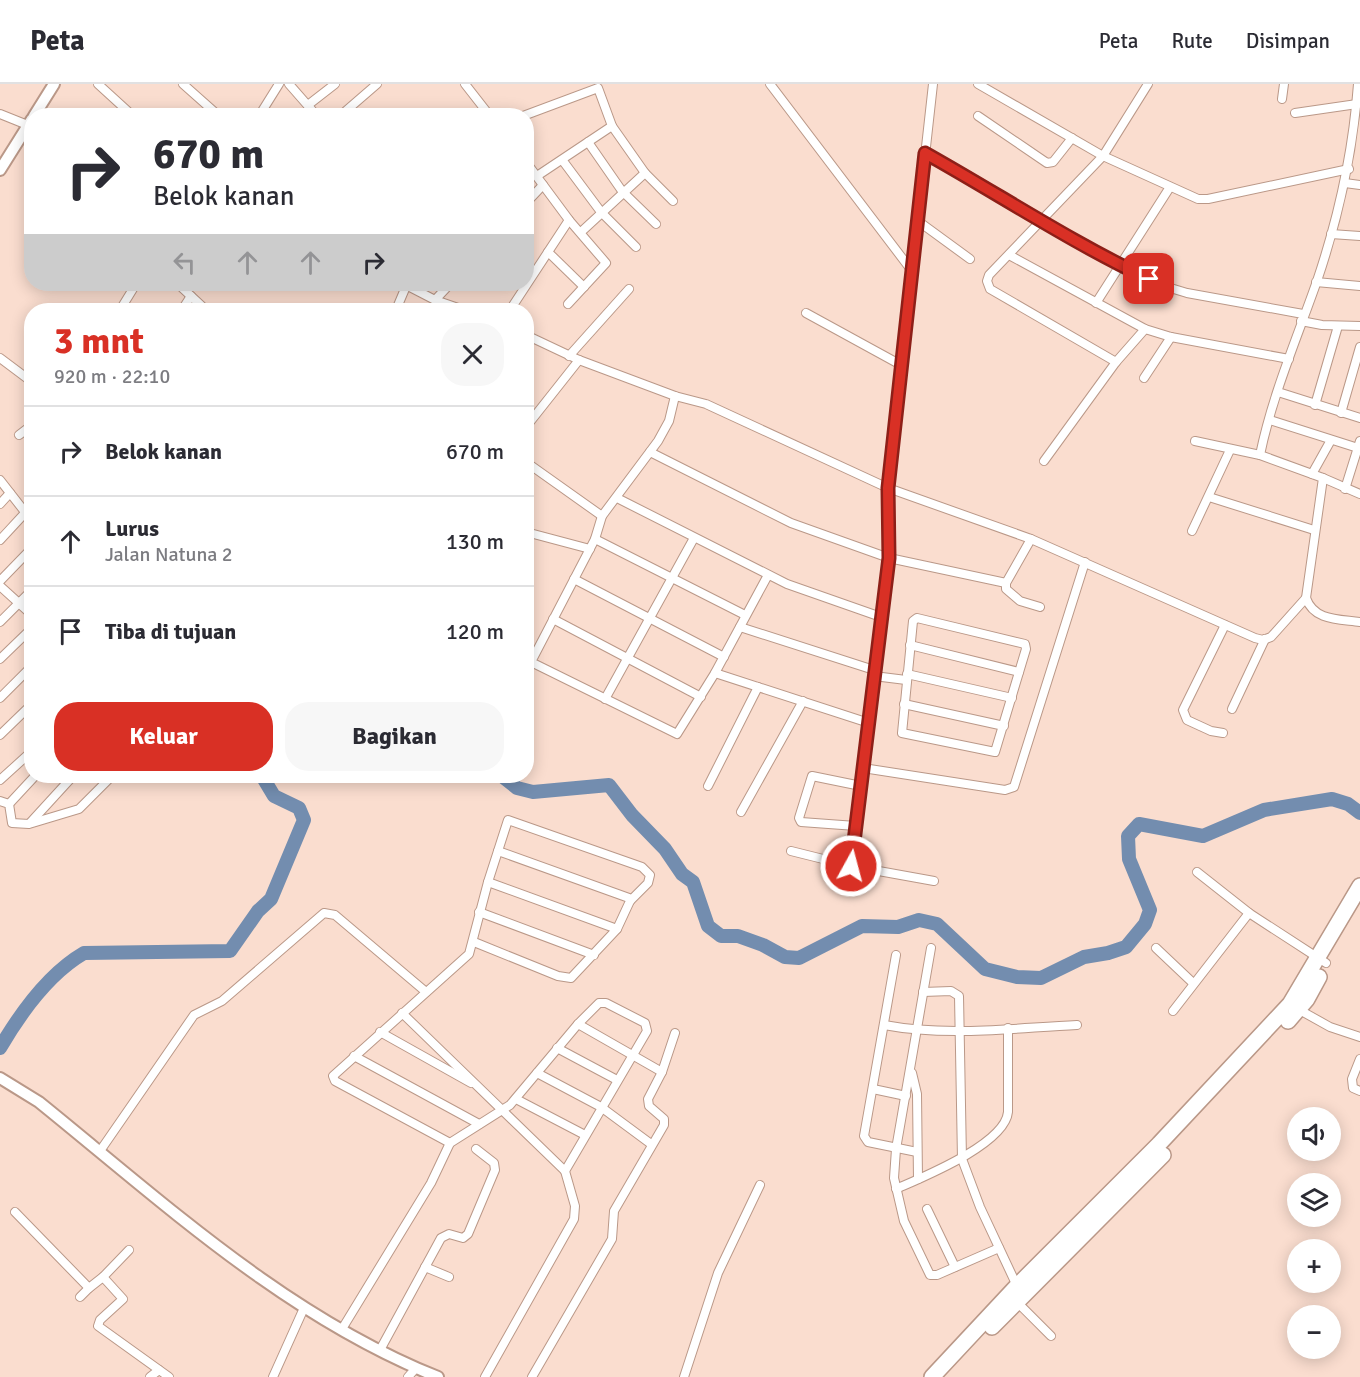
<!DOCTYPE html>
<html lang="id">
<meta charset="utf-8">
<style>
body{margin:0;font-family:Signika,sans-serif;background:#f7f7f7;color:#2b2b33;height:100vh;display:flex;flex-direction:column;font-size:22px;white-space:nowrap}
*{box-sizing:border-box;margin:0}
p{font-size:20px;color:#7c7c81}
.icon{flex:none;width:33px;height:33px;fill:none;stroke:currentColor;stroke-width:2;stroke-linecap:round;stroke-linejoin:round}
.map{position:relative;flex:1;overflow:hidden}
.panel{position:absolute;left:24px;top:219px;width:510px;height:480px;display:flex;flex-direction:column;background:#fff;border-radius:24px;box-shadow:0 3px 15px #0003}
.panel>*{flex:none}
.top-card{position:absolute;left:24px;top:24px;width:510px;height:183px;border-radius:24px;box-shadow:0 3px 15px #0003;background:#fff;color:#2b2b33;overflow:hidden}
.controls{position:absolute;left:1287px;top:1023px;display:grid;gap:12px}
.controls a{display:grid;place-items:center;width:54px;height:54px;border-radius:50%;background:#fff;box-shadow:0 3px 15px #0003;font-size:30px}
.pin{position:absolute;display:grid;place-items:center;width:51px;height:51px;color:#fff;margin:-26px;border-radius:12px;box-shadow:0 3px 9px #0006}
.me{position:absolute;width:66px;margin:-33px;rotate:7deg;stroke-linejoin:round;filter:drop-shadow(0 0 4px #0008)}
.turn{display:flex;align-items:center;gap:21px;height:126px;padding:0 30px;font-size:27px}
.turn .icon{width:78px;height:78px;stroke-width:2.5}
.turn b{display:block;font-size:42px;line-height:51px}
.lanes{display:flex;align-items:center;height:57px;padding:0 30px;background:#0003;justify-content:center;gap:30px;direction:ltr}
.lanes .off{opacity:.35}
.round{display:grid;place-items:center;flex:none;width:63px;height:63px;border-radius:24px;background:#f7f7f7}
.headline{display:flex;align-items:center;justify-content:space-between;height:102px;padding:0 30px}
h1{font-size:36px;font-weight:700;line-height:45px;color:#d93025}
.action{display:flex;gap:12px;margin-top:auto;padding:12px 30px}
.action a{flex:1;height:69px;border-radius:24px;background:#d93025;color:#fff;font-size:24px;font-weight:700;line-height:69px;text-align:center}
.action a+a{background:#f7f7f7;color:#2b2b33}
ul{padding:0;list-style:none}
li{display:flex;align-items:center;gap:18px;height:90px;padding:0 30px;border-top:2px solid #e1e1e2}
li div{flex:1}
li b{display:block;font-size:22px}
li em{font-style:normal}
header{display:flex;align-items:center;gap:36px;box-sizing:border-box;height:84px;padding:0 30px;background:#fff;border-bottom:2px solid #e1e1e2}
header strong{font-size:28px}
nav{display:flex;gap:33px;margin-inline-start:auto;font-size:21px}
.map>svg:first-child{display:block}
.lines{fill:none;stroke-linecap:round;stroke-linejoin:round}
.river{stroke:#738daf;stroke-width:14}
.street-casing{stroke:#ba9888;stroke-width:10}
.secondary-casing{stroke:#ba9888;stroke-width:14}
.highway-casing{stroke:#ba9888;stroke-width:18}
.street{stroke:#fff;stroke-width:8}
.secondary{stroke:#fff;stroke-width:10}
.highway{stroke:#fff;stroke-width:15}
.route-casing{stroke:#8d1f18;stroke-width:15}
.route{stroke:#d93025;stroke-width:10}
</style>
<header>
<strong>Peta</strong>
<nav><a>Peta</a><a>Rute</a><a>Disimpan</a></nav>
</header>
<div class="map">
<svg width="1360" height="1293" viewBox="0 0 1360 1293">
<rect width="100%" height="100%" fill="#faddcf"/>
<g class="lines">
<g class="river">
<polyline points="502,692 517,704 533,708 609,701 632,731 665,765 682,790 693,798 708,842 721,852 738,852 763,861 785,873 799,874 862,842 898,843 919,836 937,840 985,885 1017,893 1041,894 1084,873 1108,869 1126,863 1145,840 1150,826 1129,775 1128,752 1139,740 1203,752 1264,726 1332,715 1348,720 1360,729"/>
<path d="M0,964C21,928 48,890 84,869L230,867L258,827L271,815L304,736L299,724L274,712L262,692"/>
</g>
<g class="street-casing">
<g id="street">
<polyline points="98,0 133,32"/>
<polyline points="183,0 219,32"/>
<polyline points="289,0 317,32"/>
<polyline points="465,0 490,32"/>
<polyline points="770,0 912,187"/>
<polyline points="978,0 1103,72 1198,115 1208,115 1349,85"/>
<path d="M1358,0C1353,68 1339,132 1317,197C1297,254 1272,312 1260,371L1323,394L1306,514C1314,537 1339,535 1360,538"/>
<polyline points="1282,15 1284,0"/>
<polyline points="308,21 335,0"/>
<polyline points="1295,29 1357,20"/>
<polyline points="0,30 30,42"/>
<polyline points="238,32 241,29 244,32"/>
<polyline points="259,32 279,0"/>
<polyline points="340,32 377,0"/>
<polyline points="523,32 598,4 612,42 645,89 673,117"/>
<polyline points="978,32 1047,79 1053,78 1072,54"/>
<polyline points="588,58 622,107 656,140"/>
<polyline points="925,69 1000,111 1040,138 1164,202 1187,209 1303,230"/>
<polyline points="563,77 601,128 636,163"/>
<polyline points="526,78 569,136 606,179 568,220"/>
<polyline points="537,92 612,42"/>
<polyline points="1345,99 1360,101"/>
<polyline points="526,119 543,101"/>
<polyline points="918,137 970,175"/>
<polyline points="581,148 645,89"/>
<polyline points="1331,150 1360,152"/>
<polyline points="548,168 584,203"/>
<polyline points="1009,171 1145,245 1171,253 1289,275"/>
<polyline points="1316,198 1360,202"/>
<polyline points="178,200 206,226"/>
<polyline points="404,200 435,216 464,226"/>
<polyline points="435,216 450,200"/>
<polyline points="1096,219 1170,103"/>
<polyline points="120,226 136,200"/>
<polyline points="182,226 191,212"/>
<polyline points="396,226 407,200"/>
<polyline points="510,226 569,136"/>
<polyline points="806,229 901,281"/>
<polyline points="1301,237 1322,241 1360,242"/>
<polyline points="526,251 579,276 675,312 706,320 888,404 1031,455 1255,554 1263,556 1271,553 1306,514"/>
<polyline points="569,272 629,205"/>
<polyline points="0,274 32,298"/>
<polyline points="1116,278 990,205 987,197 989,191 1103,72 1148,0"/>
<polyline points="526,285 528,283"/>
<polyline points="1144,294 1171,253"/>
<polyline points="1278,308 1360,334"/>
<polyline points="675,312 669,337 658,357 602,432 595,455 531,578 677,650 715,589 768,491"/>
<polyline points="1315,321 1338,242"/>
<polyline points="1341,329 1360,263"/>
<polyline points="1270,336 1358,364"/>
<polyline points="526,343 579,276"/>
<polyline points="19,351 32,341"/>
<polyline points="1195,357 1260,371"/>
<polyline points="650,368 791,439 889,474 1006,499"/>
<polyline points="1044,377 1116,278 1145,245"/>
<polyline points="526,378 602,432"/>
<polyline points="1312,390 1331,356"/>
<polyline points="1323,394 1360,410"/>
<polyline points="0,396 32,437"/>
<polyline points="1345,405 1360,357"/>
<polyline points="1209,413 1314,446"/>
<polyline points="617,414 787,500 881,533"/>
<polyline points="0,420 10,409"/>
<polyline points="1192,447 1230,366"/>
<polyline points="526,448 590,465"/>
<polyline points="595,455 745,531"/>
<polyline points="1031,455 1006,499 1006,505 1020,517 1040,523"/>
<polyline points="0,456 25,429"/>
<polyline points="574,495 724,573"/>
<polyline points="0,497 32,464"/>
<polyline points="0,502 32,531"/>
<polygon points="917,534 1025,560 1026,565 995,668 902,649 913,537"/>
<polyline points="553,535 701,613"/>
<polyline points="0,538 32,506"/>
<polyline points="740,543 874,586"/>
<polyline points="910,561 1019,588"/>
<polyline points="0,575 32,544"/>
<polyline points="715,589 869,639"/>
<polyline points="907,590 1012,614"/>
<polyline points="874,592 906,596"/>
<polyline points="0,614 32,582"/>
<polyline points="605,615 694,454"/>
<polyline points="904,620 1004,642"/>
<polyline points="1232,625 1265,555"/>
<polyline points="1223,649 1211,647 1187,636 1183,626 1225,541"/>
<polyline points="0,651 32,620"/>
<polyline points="863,684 1005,706 1014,703 1085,478"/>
<polyline points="0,696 32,667"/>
<polyline points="708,702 758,603"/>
<polyline points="0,717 9,720 12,739 29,740 79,725 112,692"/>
<polyline points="9,720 35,692"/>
<polyline points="741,728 803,617"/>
<polyline points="30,739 73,692"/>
<polyline points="856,742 801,738 799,734 812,692 861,702"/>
<polyline points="791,767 851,782 934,797"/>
<polyline points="851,782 889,474 888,404 933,0"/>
<polyline points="1197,788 1249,829"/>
<polyline points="488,798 617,845"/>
<polyline points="479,828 594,871"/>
<polyline points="474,858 558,892 571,894 617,845 630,817 629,814 498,767"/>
<polyline points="931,864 896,1065 894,1094 904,1137 930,1191 937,1191 999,1164"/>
<polyline points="1156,864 1193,899"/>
<polyline points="896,871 864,1052 868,1058 917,1068"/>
<polyline points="923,908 951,907 959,912 962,1075 980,1123 1017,1202"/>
<polyline points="1296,924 1330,943 1360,953"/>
<polyline points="1173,927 1249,829 1326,879"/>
<polyline points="402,929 565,1087"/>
<polyline points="578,940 662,988"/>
<path d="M884,941C948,953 1013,944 1077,941"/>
<polyline points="380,948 471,999"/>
<polyline points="557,964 617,996"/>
<polyline points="354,972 479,1040"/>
<polyline points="1360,975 1352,995 1353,1004 1360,1007"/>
<polyline points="537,989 601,1023 651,1060"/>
<polyline points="912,989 917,1010 918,1095"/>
<polyline points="873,1005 906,1012"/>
<polyline points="516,1015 585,1051"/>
<polyline points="450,1059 335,997 333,992 469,870 488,798 508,736 642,783 650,791 648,799 630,817"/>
<polyline points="100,1067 194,931 222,917 324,829 335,831 426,908"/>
<path d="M896,1105C923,1093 1005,1060 1008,1028V944"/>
<polyline points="927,1125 955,1183"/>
<polyline points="15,1128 89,1204 103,1193 123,1215 100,1236 98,1242 169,1293"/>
<polyline points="425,1183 449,1193"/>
<polyline points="103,1193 129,1166"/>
<polyline points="80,1213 89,1204"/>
<polyline points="1016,1217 1051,1252"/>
<polyline points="342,1245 431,1099 450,1059 510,1021 578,940 599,919 606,919 645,939 647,947 565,1087 575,1122 574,1135 485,1293"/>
<polyline points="380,1266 441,1154 449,1150 463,1154 468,1150 495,1086 494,1079 476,1065"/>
<polyline points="150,1293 159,1286"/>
<polyline points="273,1293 304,1224"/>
<polyline points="408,1293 416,1284"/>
<polyline points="532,1293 612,1155 614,1127 664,1041 664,1035 649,1022 648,1015 662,988 675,949"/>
<polyline points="684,1293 718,1189 760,1101"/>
</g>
</g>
<g class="secondary-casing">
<g id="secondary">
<polyline points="34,32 54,0"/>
<polyline points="0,86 32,35"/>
<path d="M0,994L39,1018C164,1119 287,1233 438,1293"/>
</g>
</g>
<g class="highway-casing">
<g id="highway">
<polyline points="1288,937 1307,915 1319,893"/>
<polyline points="992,1243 1163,1071"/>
<polyline points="932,1293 1017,1202 1159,1060 1290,920 1360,802"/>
</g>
</g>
<use href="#street" class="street"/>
<use href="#secondary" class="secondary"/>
<use href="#highway" class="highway"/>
</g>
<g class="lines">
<g class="route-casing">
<path id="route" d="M851,782L889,474L888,404L925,69C1000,111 1071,158 1149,195"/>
</g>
<use href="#route" class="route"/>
</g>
</svg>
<div class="controls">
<a><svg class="icon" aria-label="sound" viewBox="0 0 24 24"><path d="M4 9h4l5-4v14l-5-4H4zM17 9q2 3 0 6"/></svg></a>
<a><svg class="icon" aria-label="layers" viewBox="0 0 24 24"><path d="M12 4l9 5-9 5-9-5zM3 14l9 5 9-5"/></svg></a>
<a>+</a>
<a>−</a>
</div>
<div class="pin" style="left:1149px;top:195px;background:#d93025"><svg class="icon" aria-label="arrive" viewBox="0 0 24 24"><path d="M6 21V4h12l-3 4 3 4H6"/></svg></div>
<svg class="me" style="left:851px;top:782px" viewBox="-20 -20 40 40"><circle r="17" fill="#d93025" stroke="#fff" stroke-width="3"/><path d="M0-11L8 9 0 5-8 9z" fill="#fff"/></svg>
<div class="top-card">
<div class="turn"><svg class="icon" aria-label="right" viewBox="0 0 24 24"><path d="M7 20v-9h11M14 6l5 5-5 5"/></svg><div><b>670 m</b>Belok kanan</div></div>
<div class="lanes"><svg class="icon off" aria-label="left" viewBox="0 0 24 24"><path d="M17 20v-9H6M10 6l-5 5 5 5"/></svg><svg class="icon off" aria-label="ahead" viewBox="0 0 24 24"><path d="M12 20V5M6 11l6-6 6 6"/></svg><svg class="icon off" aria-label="ahead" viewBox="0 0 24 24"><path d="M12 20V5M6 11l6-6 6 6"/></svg><svg class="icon" aria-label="right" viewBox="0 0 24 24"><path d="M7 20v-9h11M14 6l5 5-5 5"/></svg></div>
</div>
<section class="panel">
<div class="headline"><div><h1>3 mnt</h1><p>920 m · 22:10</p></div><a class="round"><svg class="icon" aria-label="close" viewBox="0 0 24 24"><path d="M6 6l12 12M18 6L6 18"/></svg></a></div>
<ul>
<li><svg class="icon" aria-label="right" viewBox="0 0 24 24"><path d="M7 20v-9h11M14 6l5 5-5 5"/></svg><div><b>Belok kanan</b></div><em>670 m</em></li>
<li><svg class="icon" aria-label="ahead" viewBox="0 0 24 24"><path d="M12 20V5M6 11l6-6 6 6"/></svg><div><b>Lurus</b><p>Jalan Natuna 2</p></div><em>130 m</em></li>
<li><svg class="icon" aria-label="arrive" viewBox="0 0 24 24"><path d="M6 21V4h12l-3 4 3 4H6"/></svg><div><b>Tiba di tujuan</b></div><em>120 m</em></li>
</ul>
<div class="action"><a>Keluar</a><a>Bagikan</a></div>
</section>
</div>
